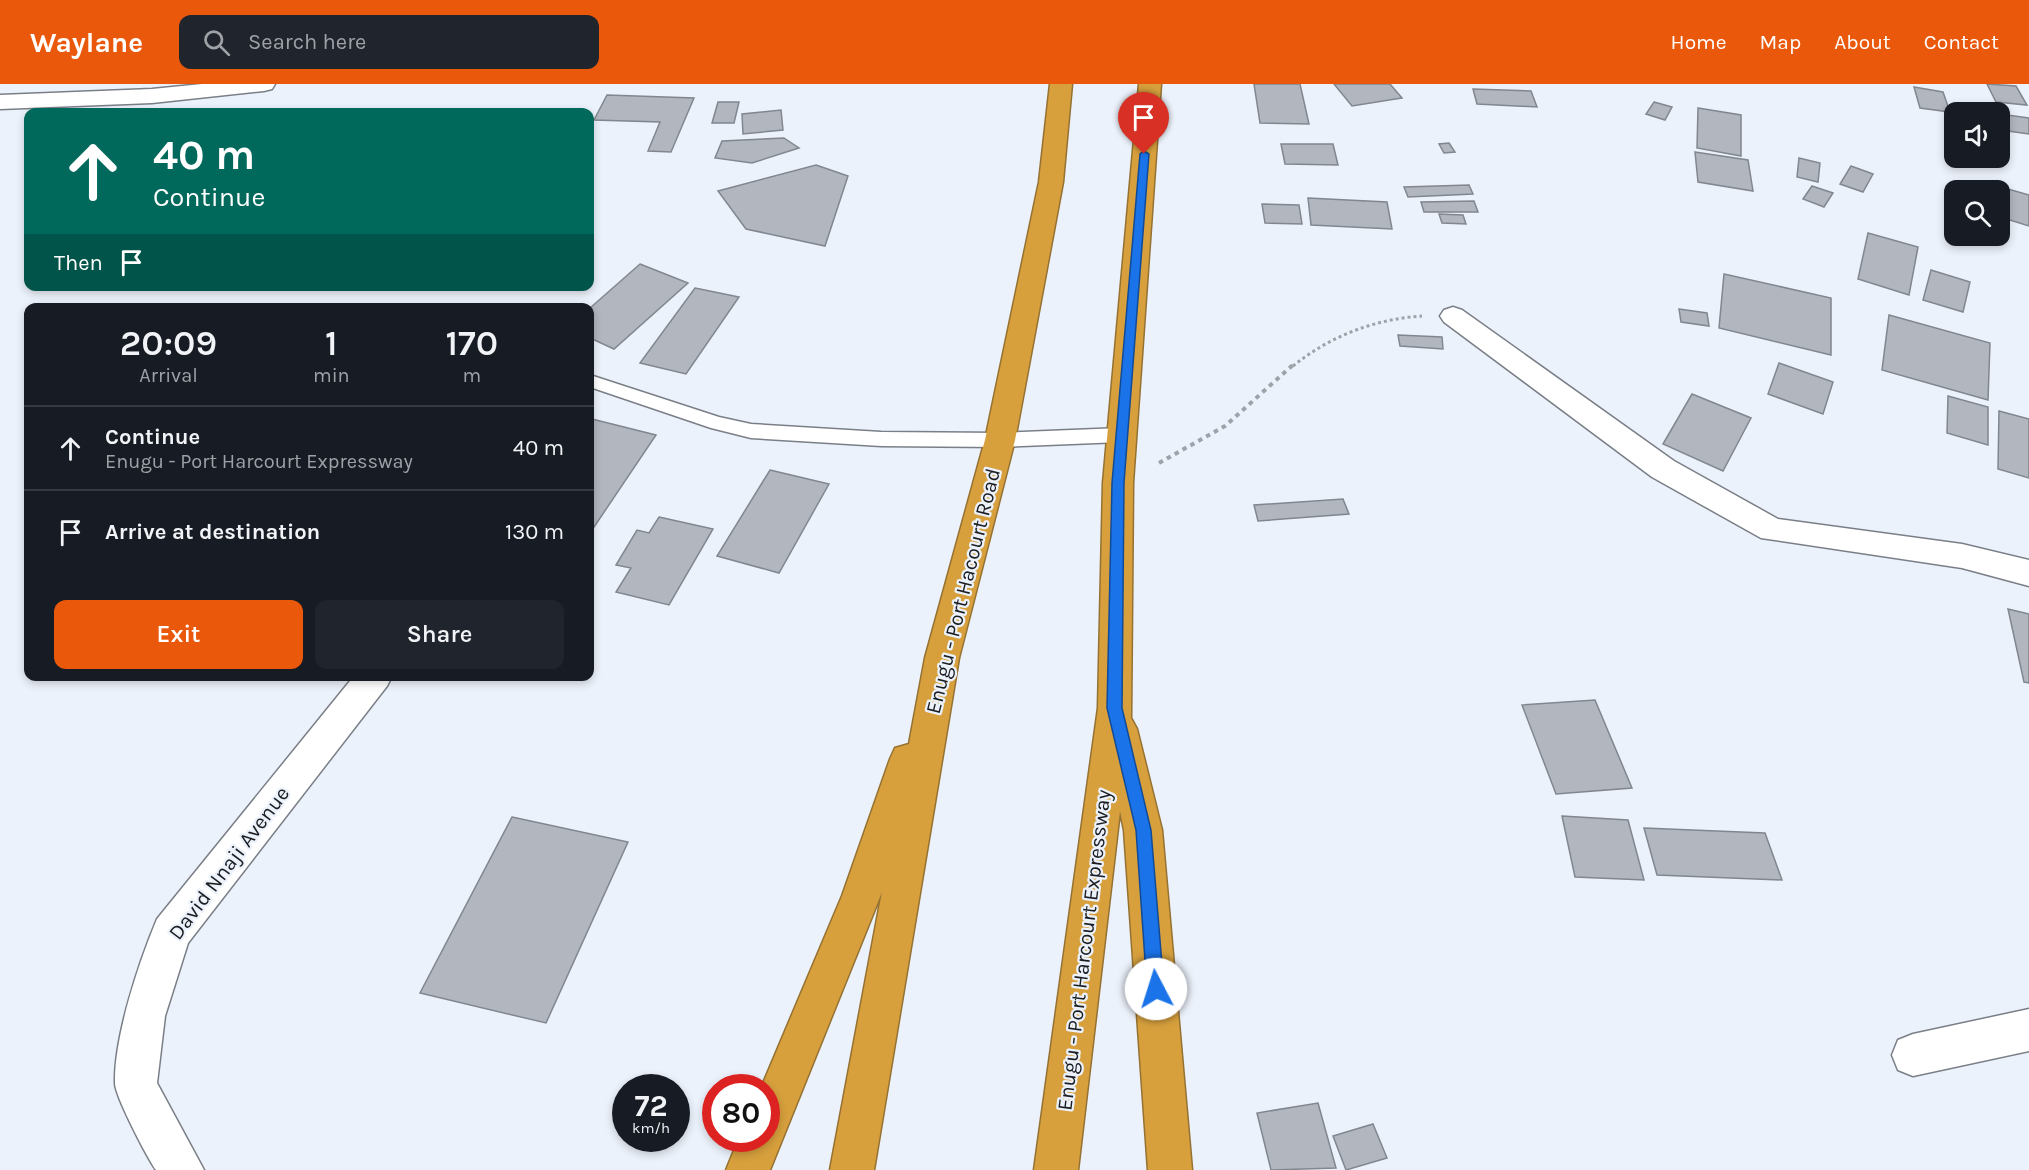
<!DOCTYPE html>
<style>
body{margin:0;font-family:Karla,sans-serif;background:#20242c;color:#f1f3f6;height:100vh;display:flex;flex-direction:column;font-size:22px;white-space:nowrap}
*{box-sizing:border-box;margin:0}
p{font-size:20px;color:#9ea1a6}
.icon{flex:none;width:33px;height:33px;fill:none;stroke:currentColor;stroke-width:2;stroke-linecap:round;stroke-linejoin:round}
.map{position:relative;flex:1;overflow:hidden}
.side{position:absolute;left:24px;top:219px;width:570px;height:378px;display:flex;flex-direction:column;background:#171b24;border-radius:12px;box-shadow:0 3px 9px #0003}
.side>*{flex:none}
.guide{position:absolute;left:24px;top:24px;width:570px;height:183px;border-radius:12px;box-shadow:0 3px 9px #0003;background:#00695c;color:#fff;overflow:hidden}
.controls{position:absolute;left:1944px;top:18px;display:grid;gap:12px}
.controls a{display:grid;place-items:center;width:66px;height:66px;border-radius:12px;background:#171b24;box-shadow:0 3px 9px #0003;font-size:30px}
.speed{position:absolute;left:612px;top:990px;display:flex;gap:12px;font-size:30px;font-weight:700;text-align:center}
.speed>*{display:grid;place-content:center;width:78px;height:78px;border-radius:50%;background:#171b24;box-shadow:0 3px 9px #0003;line-height:1}
.speed small{font-size:15px;font-weight:400}
.speed .limit{border:9px solid #d22;background:#fff;color:#111}
.pin{position:absolute;display:grid;place-items:center;width:51px;height:51px;color:#fff;margin:-62px -26px;border-radius:50% 50% 50% 0;rotate:-45deg;box-shadow:0 0 6px #0007}
.pin .icon{rotate:45deg}
.me{position:absolute;width:66px;margin:-33px;rotate:355deg;stroke-linejoin:round;filter:drop-shadow(0 0 4px #0008)}
.turn{display:flex;align-items:center;gap:21px;height:126px;padding:0 30px;font-size:27px}
.turn .icon{width:78px;height:78px;stroke-width:2.5}
.turn b{display:block;font-size:42px;line-height:51px}
.then{display:flex;align-items:center;height:57px;padding:0 30px;background:#0003;gap:12px;font-size:22px}
.eta{display:flex;justify-content:space-evenly;align-items:center;height:102px;text-align:center}
.eta b{font-size:36px;font-weight:600;line-height:42px}
.action{display:flex;gap:12px;margin-top:auto;padding:12px 30px}
.action a{flex:1;height:69px;border-radius:12px;background:#ea580c;color:#fff;font-size:24px;font-weight:600;line-height:69px;text-align:center}
.action a+a{background:#20242c;color:#f1f3f6}
ul{padding:0;list-style:none}
li{display:flex;align-items:center;gap:18px;height:84px;padding:0 30px;border-top:2px solid #363941}
li div{flex:1}
li b{display:block;font-size:22px}
li em{font-style:normal}
header{display:flex;align-items:center;gap:36px;box-sizing:border-box;height:84px;padding:0 30px;background:#ea580c;color:#fff}
header strong{font-size:28px}
nav{display:flex;gap:33px;margin-inline-start:auto;font-size:21px}
.search{width:420px;height:54px;background:#20242c;display:flex;align-items:center;gap:15px;box-sizing:border-box;padding:0 21px;border-radius:12px;color:#9ea1a6;font-size:22px}
.map>svg:first-child{display:block}
.building{fill:#b1b6bf;stroke:#81878f;stroke-width:1.5}
.lines{fill:none;stroke-linecap:round;stroke-linejoin:round}
.lane-casing{stroke:#7a7f87;stroke-width:3}
.street-casing{stroke:#7a7f87;stroke-width:3}
.highway-casing{stroke:#957233;stroke-width:3}
.path-far1{stroke:#9ea3aa;stroke-width:3;stroke-dasharray:3 3;stroke-linecap:butt}
.path{stroke:#9ea3aa;stroke-width:4;stroke-dasharray:4.5 4.5;stroke-linecap:butt}
.lane{fill:#fff;fill-rule:evenodd}
.street{fill:#fff;fill-rule:evenodd}
.highway{fill:#d7a03d;fill-rule:evenodd}
.route{fill:#1a73e8;stroke:#114b97;stroke-width:1.5}
.labels{text-anchor:middle;stroke-width:4.5;stroke-linejoin:round;paint-order:stroke}
.street-label{font-size:21px;fill:#1b1d20;stroke:#ecf2fb}
</style>
<header>
<strong>Waylane</strong>
<div class="search"><svg class="icon" aria-label="search" viewBox="0 0 24 24"><circle cx="10" cy="10" r="6"/><path d="M15 15l6 6"/></svg>Search here</div>
<nav><a>Home</a><a>Map</a><a>About</a><a>Contact</a></nav>
</header>
<div class="map">
<svg width="2029" height="1086" viewBox="0 0 2029 1086">
<rect width="100%" height="100%" fill="#ecf2fb"/>
<g class="building">
<polygon points="1254,0 1300,0 1309,40 1260,39"/>
<polygon points="1334,0 1390,0 1402,14 1352,22"/>
<polygon points="1987,0 2016,2 2027,21 1996,18"/>
<polygon points="1914,3 1943,8 1950,28 1920,24"/>
<polygon points="1473,5 1531,7 1537,23 1477,20"/>
<polygon points="607,11 694,14 671,68 648,67 660,38 594,36"/>
<polygon points="718,18 739,18 734,39 712,39"/>
<polygon points="1654,18 1672,23 1665,36 1646,30"/>
<polygon points="1698,24 1741,31 1741,72 1697,64"/>
<polygon points="781,26 783,46 743,50 742,30"/>
<polygon points="2000,30 2029,34 2029,50 2001,46"/>
<polygon points="784,54 799,64 752,79 715,74 722,57"/>
<polygon points="1449,59 1455,68 1444,69 1439,60"/>
<polygon points="1281,60 1333,60 1338,81 1285,80"/>
<polygon points="1695,68 1748,76 1753,107 1698,98"/>
<polygon points="1799,74 1820,79 1818,98 1797,93"/>
<polygon points="816,81 848,92 825,162 746,145 718,107"/>
<polygon points="1851,82 1873,90 1863,108 1840,100"/>
<polygon points="1469,101 1473,110 1408,113 1404,103"/>
<polygon points="1812,102 1833,109 1824,123 1803,115"/>
<polygon points="2001,103 2029,111 2029,142 2000,133"/>
<polygon points="1308,114 1387,118 1392,145 1311,141"/>
<polygon points="1474,117 1478,128 1424,128 1421,118"/>
<polygon points="1262,120 1299,121 1302,140 1265,139"/>
<polygon points="1439,130 1463,131 1466,140 1442,139"/>
<polygon points="1868,149 1918,163 1909,211 1858,195"/>
<polygon points="640,180 688,199 614,265 590,254 590,224"/>
<polygon points="1931,186 1970,198 1963,228 1923,216"/>
<polygon points="1724,190 1831,214 1831,271 1719,244"/>
<polygon points="695,204 739,213 686,290 640,279"/>
<polygon points="1679,225 1707,229 1709,242 1681,238"/>
<polygon points="1889,231 1990,259 1988,316 1882,286"/>
<polygon points="1398,251 1442,253 1443,265 1400,262"/>
<polygon points="1779,279 1833,298 1823,330 1768,310"/>
<polygon points="1692,310 1751,334 1723,387 1663,360"/>
<polygon points="1948,312 1988,323 1988,361 1947,349"/>
<polygon points="1999,327 2029,335 2029,394 1998,385"/>
<polygon points="592,335 656,351 590,449 590,339"/>
<polygon points="770,386 829,400 779,489 717,472"/>
<polygon points="1343,415 1349,430 1258,437 1254,421"/>
<polygon points="659,433 713,445 669,521 616,508 631,484 616,481 637,446 649,449"/>
<polygon points="2008,525 2029,530 2029,599 2024,598"/>
<polygon points="1595,616 1632,704 1556,710 1522,621"/>
<polygon points="1562,732 1628,736 1644,796 1575,793"/>
<polygon points="512,733 628,758 546,939 420,909"/>
<polygon points="1644,744 1765,749 1782,796 1657,791"/>
<polygon points="1318,1019 1336,1084 1271,1086 1257,1029"/>
<polygon points="1373,1040 1387,1074 1346,1086 1333,1052"/>
</g>
<g class="lines">
<g class="lane-casing">
<polygon id="lane" points="590,291 719,333 751,340 881,348 1000,349 1121,344 1128,346 1130,351 1128,356 1121,358 1000,363 881,362 751,354 711,344 590,303"/>
</g>
<g class="street-casing">
<g id="street">
<polygon points="202,0 275,0 272,5 264,7 152,19 0,25 0,11 152,5"/>
<polygon points="1453,223 1462,226 1674,377 1778,435 1962,460 2029,476 2029,502 1962,484 1761,454 1652,393 1444,238 1440,232 1444,226"/>
<path d="M354,592H392L387,602L188,859L165,932L157,999L204,1086H156C147,1073 115,1012 115,999C114,953 139,878 157,835Z"/>
<polygon points="2029,925 2029,967 1913,992 1898,986 1892,971 1898,956 1913,950"/>
</g>
</g>
<g class="highway-casing">
<g id="highway">
<polygon points="1050,0 1072,0 1063,98 1015,356 959,574 874,1086 830,1086 882,808 770,1086 726,1086 739,1054 766,1054 766,1004 761,1004 842,812 890,675 895,664 909,660 925,574 985,356 1039,98"/>
<polygon points="1139,0 1161,0 1133,399 1131,634 1137,645 1162,746 1192,1086 1148,1086 1124,746 1120,727 1078,1086 1034,1086 1098,624 1103,399"/>
</g>
</g>
<path class="path-far1" d="M1293,282C1330,252 1375,235 1422,232"/>
<polyline class="path" points="1159,379 1225,342 1294,280"/>
<use href="#lane" class="lane"/>
<use href="#street" class="street"/>
<use href="#highway" class="highway"/>
</g>
<polygon class="route" points="1144,67 1149,70 1124,399 1122,624 1151,746 1164,905 1162,911 1156,913 1150,911 1147,905 1136,746 1107,624 1112,399 1140,70"/>
<g class="labels">
<g class="street-label">
<text transform="translate(963 507) rotate(-76)" y="7">Enugu - Port Hacourt Road</text>
<text transform="translate(229 779) rotate(-53)" y="7">David Nnaji Avenue</text>
<text transform="translate(1084 866) rotate(-83)" y="7">Enugu - Port Harcourt Expressway</text>
</g>
</g>
</svg>
<div class="controls">
<a><svg class="icon" aria-label="sound" viewBox="0 0 24 24"><path d="M4 9h4l5-4v14l-5-4H4zM17 9q2 3 0 6"/></svg></a>
<a><svg class="icon" aria-label="search" viewBox="0 0 24 24"><circle cx="10" cy="10" r="6"/><path d="M15 15l6 6"/></svg></a>
</div>
<div class="speed"><div>72<small>km/h</small></div><div class="limit">80</div></div>
<div class="pin" style="left:1144px;top:70px;background:#d93025"><svg class="icon" aria-label="arrive" viewBox="0 0 24 24"><path d="M6 21V4h12l-3 4 3 4H6"/></svg></div>
<svg class="me" style="left:1156px;top:905px" viewBox="-20 -20 40 40"><circle r="19" fill="#fff"/><path d="M0-13L10 11 0 6-10 11z" fill="#1a73e8"/></svg>
<div class="guide">
<div class="turn"><svg class="icon" aria-label="ahead" viewBox="0 0 24 24"><path d="M12 20V5M6 11l6-6 6 6"/></svg><div><b>40 m</b>Continue</div></div>
<div class="then">Then<svg class="icon" aria-label="arrive" viewBox="0 0 24 24"><path d="M6 21V4h12l-3 4 3 4H6"/></svg></div>
</div>
<section class="side">
<div class="eta">
<div><b>20:09</b><p>Arrival</p></div>
<div><b>1</b><p>min</p></div>
<div><b>170</b><p>m</p></div>
</div>
<ul>
<li><svg class="icon" aria-label="ahead" viewBox="0 0 24 24"><path d="M12 20V5M6 11l6-6 6 6"/></svg><div><b>Continue</b><p>Enugu - Port Harcourt Expressway</p></div><em>40 m</em></li>
<li><svg class="icon" aria-label="arrive" viewBox="0 0 24 24"><path d="M6 21V4h12l-3 4 3 4H6"/></svg><div><b>Arrive at destination</b></div><em>130 m</em></li>
</ul>
<div class="action"><a>Exit</a><a>Share</a></div>
</section>
</div>
